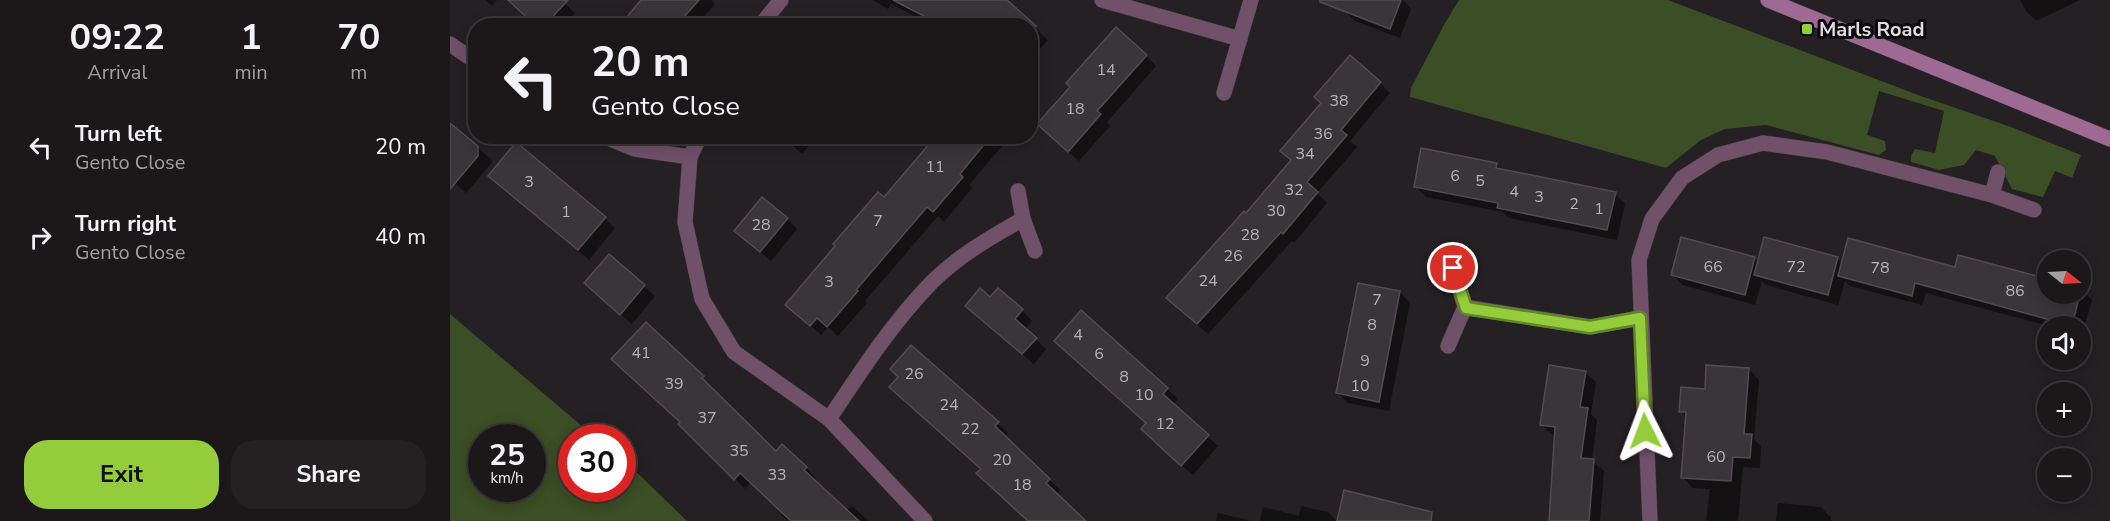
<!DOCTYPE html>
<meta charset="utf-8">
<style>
body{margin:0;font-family:"Nunito Sans",sans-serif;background:#252123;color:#f1f3f6;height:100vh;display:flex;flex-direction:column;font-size:22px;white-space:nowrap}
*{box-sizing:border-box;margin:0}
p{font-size:20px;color:#a0a0a2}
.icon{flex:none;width:33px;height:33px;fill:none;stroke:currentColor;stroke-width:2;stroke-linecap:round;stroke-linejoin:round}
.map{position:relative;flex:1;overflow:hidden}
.details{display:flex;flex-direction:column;background:#1c181a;width:450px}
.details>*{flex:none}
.hud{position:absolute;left:18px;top:18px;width:570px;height:126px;border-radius:24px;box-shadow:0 3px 15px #0003,0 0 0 2px #3a3739;background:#1c181a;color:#f1f3f6;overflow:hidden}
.needle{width:39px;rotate:108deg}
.buttons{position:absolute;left:1587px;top:250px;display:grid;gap:12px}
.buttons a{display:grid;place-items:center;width:54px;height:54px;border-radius:50%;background:#1c181a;box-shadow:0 3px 15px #0003,0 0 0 2px #3a3739;font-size:30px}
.speed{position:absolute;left:18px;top:424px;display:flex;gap:12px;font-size:30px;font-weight:700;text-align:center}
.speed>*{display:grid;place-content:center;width:78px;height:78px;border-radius:50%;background:#1c181a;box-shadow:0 3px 15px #0003,0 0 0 2px #3a3739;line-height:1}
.speed small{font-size:15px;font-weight:400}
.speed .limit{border:9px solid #d22;background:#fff;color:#111}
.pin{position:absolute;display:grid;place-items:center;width:51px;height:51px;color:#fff;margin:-26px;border:3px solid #fff;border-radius:50%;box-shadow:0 2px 6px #0007}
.me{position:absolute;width:66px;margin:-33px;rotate:357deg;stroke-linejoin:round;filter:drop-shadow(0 0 4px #0008)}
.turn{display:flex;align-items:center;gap:21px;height:126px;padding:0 24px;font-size:27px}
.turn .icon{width:78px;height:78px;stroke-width:2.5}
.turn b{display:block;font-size:42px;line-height:51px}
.eta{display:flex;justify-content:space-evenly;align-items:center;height:102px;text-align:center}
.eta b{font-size:36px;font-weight:700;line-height:42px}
.action{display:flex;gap:12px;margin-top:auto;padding:12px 24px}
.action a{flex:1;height:69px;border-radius:24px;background:#94cc3c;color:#111;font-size:24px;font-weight:700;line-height:69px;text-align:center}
.action a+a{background:#252123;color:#f1f3f6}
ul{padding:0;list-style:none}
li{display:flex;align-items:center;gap:18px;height:90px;padding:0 24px}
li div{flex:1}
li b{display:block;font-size:22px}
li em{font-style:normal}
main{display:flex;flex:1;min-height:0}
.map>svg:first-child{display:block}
.green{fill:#3c4e25;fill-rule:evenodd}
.shadow{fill:#0007}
.building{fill:#3a3539;stroke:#524c50;stroke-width:1.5}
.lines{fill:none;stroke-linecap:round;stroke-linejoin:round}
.street-casing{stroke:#3f3a3d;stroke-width:16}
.secondary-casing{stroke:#3f3a3d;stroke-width:16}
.street{stroke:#71506a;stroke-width:15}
.secondary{stroke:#9e6993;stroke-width:15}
.route-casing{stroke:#608527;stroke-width:15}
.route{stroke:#94cc3c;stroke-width:10}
.poi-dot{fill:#94cc3c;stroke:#0c0a0c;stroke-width:2}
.labels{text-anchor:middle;stroke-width:6;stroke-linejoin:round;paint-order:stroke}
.number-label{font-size:16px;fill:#b6b2b5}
.poi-label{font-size:20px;font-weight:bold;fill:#dfdbde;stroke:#0c0a0c;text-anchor:start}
</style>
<main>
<section class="details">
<div class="eta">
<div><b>09:22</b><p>Arrival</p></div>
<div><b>1</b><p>min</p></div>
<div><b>70</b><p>m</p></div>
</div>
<ul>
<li><svg class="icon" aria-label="left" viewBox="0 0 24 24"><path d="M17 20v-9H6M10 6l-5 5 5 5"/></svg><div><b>Turn left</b><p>Gento Close</p></div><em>20 m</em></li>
<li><svg class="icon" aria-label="right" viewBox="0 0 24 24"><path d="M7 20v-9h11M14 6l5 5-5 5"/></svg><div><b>Turn right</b><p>Gento Close</p></div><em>40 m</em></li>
</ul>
<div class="action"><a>Exit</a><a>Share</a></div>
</section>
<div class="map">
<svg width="1660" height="521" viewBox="0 0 1660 521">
<rect width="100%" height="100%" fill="#252023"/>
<g class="green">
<polygon points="1009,0 1218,0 1468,95 1561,127 1631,155 1622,178 1605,171 1593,197 1562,189 1545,156 1526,150 1514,165 1489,170 1461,162 1461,156 1465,149 1485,153 1494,111 1429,91 1417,135 1435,141 1436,150 1429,155 1316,125 1275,129 1251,140 1216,168 960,97 961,88 995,23"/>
<path d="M0,314L146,438H122V489H172L173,459L237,521H0ZM32,438H82V489H32Z"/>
</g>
<g class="shadow">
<polygon points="35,0 47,0 42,6"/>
<polygon points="60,0 111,0 125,13 114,26 87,26"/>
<polygon points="193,0 261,0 265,4 246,26 171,26"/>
<polygon points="423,0 555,0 598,40 580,60 580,26 484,26 441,4 438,9"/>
<polygon points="899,0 953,0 961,9 950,38 905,21 895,11"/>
<polygon points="1570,0 1630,0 1586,21 1576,11"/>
<polygon points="696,56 706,66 657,122 660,126 629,161 599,135 622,87"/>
<polygon points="930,83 940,93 900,141 907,147 867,193 877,203 844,243 842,241 758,334 728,308 797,215"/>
<polygon points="0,124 43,161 16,193 0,179"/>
<polygon points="332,136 367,136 352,154"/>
<polygon points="488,136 545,136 553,145 519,185 522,188 494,222 488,216 415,301 417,303 388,336 378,327 371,335 337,305 434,199"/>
<polygon points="1046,164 1052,170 1165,194 1175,204 1167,240 1059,218 1053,212 976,197 966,187"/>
<polygon points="50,186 155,218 165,228 139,260"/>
<polygon points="337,219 347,229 321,261 297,241"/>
<polygon points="1232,239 1305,259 1309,263 1388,259 1393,264 1598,294 1630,294 1630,289 1642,300 1632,335 1630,335 1630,327 1602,327 1476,293 1472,305 1400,286 1395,281 1388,305 1316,285 1312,281 1305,305 1233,285 1223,275"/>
<polygon points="159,256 205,296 182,324 146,293"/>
<polygon points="950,292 960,303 939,411 898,403 888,393"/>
<polygon points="540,299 572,310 582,321 575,329 596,349 584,364 527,316"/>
<polygon points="631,312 717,389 728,399 723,405 768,446 743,475 703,440 698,424"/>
<polygon points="1299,369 1309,380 1304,439 1311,446 1310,468 1293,467 1288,521 1256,521 1260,489 1243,488 1233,478 1237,417 1231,411 1256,390"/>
<polygon points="1135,372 1146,382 1141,414 1147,420 1142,461 1154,471 1150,521 1099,521 1106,436 1102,435 1092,425"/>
<polygon points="252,377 263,387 261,389 326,453 356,468 366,478 364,481 396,511 402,506 419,521 338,521 331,515 333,513 301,482 295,489 230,424"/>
<polygon points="451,398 547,423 558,433 554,437 610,490 606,494 635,521 579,521 532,469"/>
<polygon points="1328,503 1371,507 1381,518 1381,521 1326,521"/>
<polygon points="851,506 878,512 887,521 810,521 813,507 849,516"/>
<polygon points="768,513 802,521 766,521"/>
</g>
<g class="building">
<polygon points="58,0 118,0 94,26 86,26"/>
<polygon points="191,0 249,0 226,26 169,26"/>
<polygon points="443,0 557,0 586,26 493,26"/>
<polygon points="870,0 951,0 940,29 870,2"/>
<polygon points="666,27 697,55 647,111 651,114 618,152 587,124 620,87 616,83"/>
<polygon points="900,55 931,82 891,130 897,135 857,182 868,192 833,234 831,232 747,324 716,298 794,211 796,213 841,160 830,151 871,103 864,97"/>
<polygon points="0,123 28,146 28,156 0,189"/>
<polygon points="486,136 541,136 510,174 513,177 483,212 477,207 406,290 408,291 377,327 367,318 360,326 335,305 385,246 383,244 428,192 434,197"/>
<polygon points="66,142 156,217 128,250 38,176"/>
<polygon points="971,148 1047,163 1046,168 1166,192 1157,230 1047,208 1048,203 964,187"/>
<polygon points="312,197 338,218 310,252 284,231"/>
<polygon points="1231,237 1305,257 1295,295 1221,275"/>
<polygon points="1314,237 1388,257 1378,295 1304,275"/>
<polygon points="1398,238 1505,267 1508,255 1598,279 1598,294 1630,294 1622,326 1465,283 1462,296 1388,276"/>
<polygon points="159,254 195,285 170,315 134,283"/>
<polygon points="908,283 950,291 929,402 886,393"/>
<polygon points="530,288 540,297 548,288 573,309 565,319 587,338 572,354 515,306"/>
<polygon points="631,310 718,388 713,394 759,435 731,466 691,429 696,423 604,341"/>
<polygon points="196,322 254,376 252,378 326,451 332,444 357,467 354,470 409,521 341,521 290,473 284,480 228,424 230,422 161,359"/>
<polygon points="461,345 549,422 545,426 600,479 596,483 636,521 578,521 526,473 531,469 439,387 448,377 440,369"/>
<polygon points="1099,365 1136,371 1130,407 1138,408 1131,458 1144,459 1139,521 1099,521 1105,427 1090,425"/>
<polygon points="1256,365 1299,368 1294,434 1302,434 1300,458 1283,457 1281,481 1231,478 1236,412 1229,412 1231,387 1255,389"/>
<polygon points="894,490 982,512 981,521 887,521"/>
</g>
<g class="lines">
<g class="street-casing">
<g id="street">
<polyline points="652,0 790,39"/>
<polyline points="310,26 331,0"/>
<polyline points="0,44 26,62"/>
<polyline points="774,93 801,0"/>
<polyline points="153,136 185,149 240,157"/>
<polyline points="250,136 240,157 235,222 252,299 284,352 379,419 475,521"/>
<polyline points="568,191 573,219 585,251"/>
<polyline points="1542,195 1548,172"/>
<polyline points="1015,307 1140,327 1190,318"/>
<polyline points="998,346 1015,307 1003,268"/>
<path d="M379,419C411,371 442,323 482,282C508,256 541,237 573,219"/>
<polyline points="1200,521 1189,260 1202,219 1232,178 1268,155 1313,143 1377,152 1542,195 1584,210"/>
</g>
</g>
<g class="secondary-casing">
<polyline id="secondary" points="1318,0 1660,139"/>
</g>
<use href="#street" class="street"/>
<use href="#secondary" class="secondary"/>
</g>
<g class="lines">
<g class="route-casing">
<polyline id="route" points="1003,268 1016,308 1140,327 1190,318 1195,431"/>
</g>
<use href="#route" class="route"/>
</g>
<rect class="poi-dot" x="1351" y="23" width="12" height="12" rx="3"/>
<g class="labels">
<g class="number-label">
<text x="656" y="75">14</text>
<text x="889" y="106">38</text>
<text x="625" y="114">18</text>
<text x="873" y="139">36</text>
<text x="855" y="159">34</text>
<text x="485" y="172">11</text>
<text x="1005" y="181">6</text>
<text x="1030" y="186">5</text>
<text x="79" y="187">3</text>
<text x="844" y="195">32</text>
<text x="1064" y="197">4</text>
<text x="1089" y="202">3</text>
<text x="1124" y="209">2</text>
<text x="1149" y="214">1</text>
<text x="826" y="216">30</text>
<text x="116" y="217">1</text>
<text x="428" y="226">7</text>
<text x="311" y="230">28</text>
<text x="800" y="240">28</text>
<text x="783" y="261">26</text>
<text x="1263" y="272">66</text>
<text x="1346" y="272">72</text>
<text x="1430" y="273">78</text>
<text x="758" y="286">24</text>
<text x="379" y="287">3</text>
<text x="1565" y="296">86</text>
<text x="927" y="305">7</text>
<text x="922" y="330">8</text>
<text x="628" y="340">4</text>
<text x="191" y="358">41</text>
<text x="649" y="359">6</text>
<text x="915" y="366">9</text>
<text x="464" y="379">26</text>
<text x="674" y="382">8</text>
<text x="224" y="389">39</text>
<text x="910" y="391">10</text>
<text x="694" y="400">10</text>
<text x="499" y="410">24</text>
<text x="257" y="423">37</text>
<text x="715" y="429">12</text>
<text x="520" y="434">22</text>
<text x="289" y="456">35</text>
<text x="1266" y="462">60</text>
<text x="552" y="465">20</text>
<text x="327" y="480">33</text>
<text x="572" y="490">18</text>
</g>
<g class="poi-label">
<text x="1369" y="36">Marls Road</text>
</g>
</g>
</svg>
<div class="buttons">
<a><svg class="needle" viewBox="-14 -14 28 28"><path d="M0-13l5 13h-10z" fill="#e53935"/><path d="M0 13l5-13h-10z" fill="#a0a0a2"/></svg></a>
<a><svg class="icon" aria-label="sound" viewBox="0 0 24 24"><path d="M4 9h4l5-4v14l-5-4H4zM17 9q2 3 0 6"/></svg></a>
<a>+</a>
<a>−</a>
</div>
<div class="speed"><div>25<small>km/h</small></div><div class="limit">30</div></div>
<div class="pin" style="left:1003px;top:268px;background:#d93025"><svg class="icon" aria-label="arrive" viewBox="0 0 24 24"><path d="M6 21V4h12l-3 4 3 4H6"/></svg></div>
<svg class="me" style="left:1195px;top:431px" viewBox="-20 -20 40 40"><path d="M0-17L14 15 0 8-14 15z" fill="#94cc3c" stroke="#fff" stroke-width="4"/></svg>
<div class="hud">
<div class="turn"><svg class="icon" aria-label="left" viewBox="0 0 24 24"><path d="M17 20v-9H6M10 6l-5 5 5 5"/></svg><div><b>20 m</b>Gento Close</div></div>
</div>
</div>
</main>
